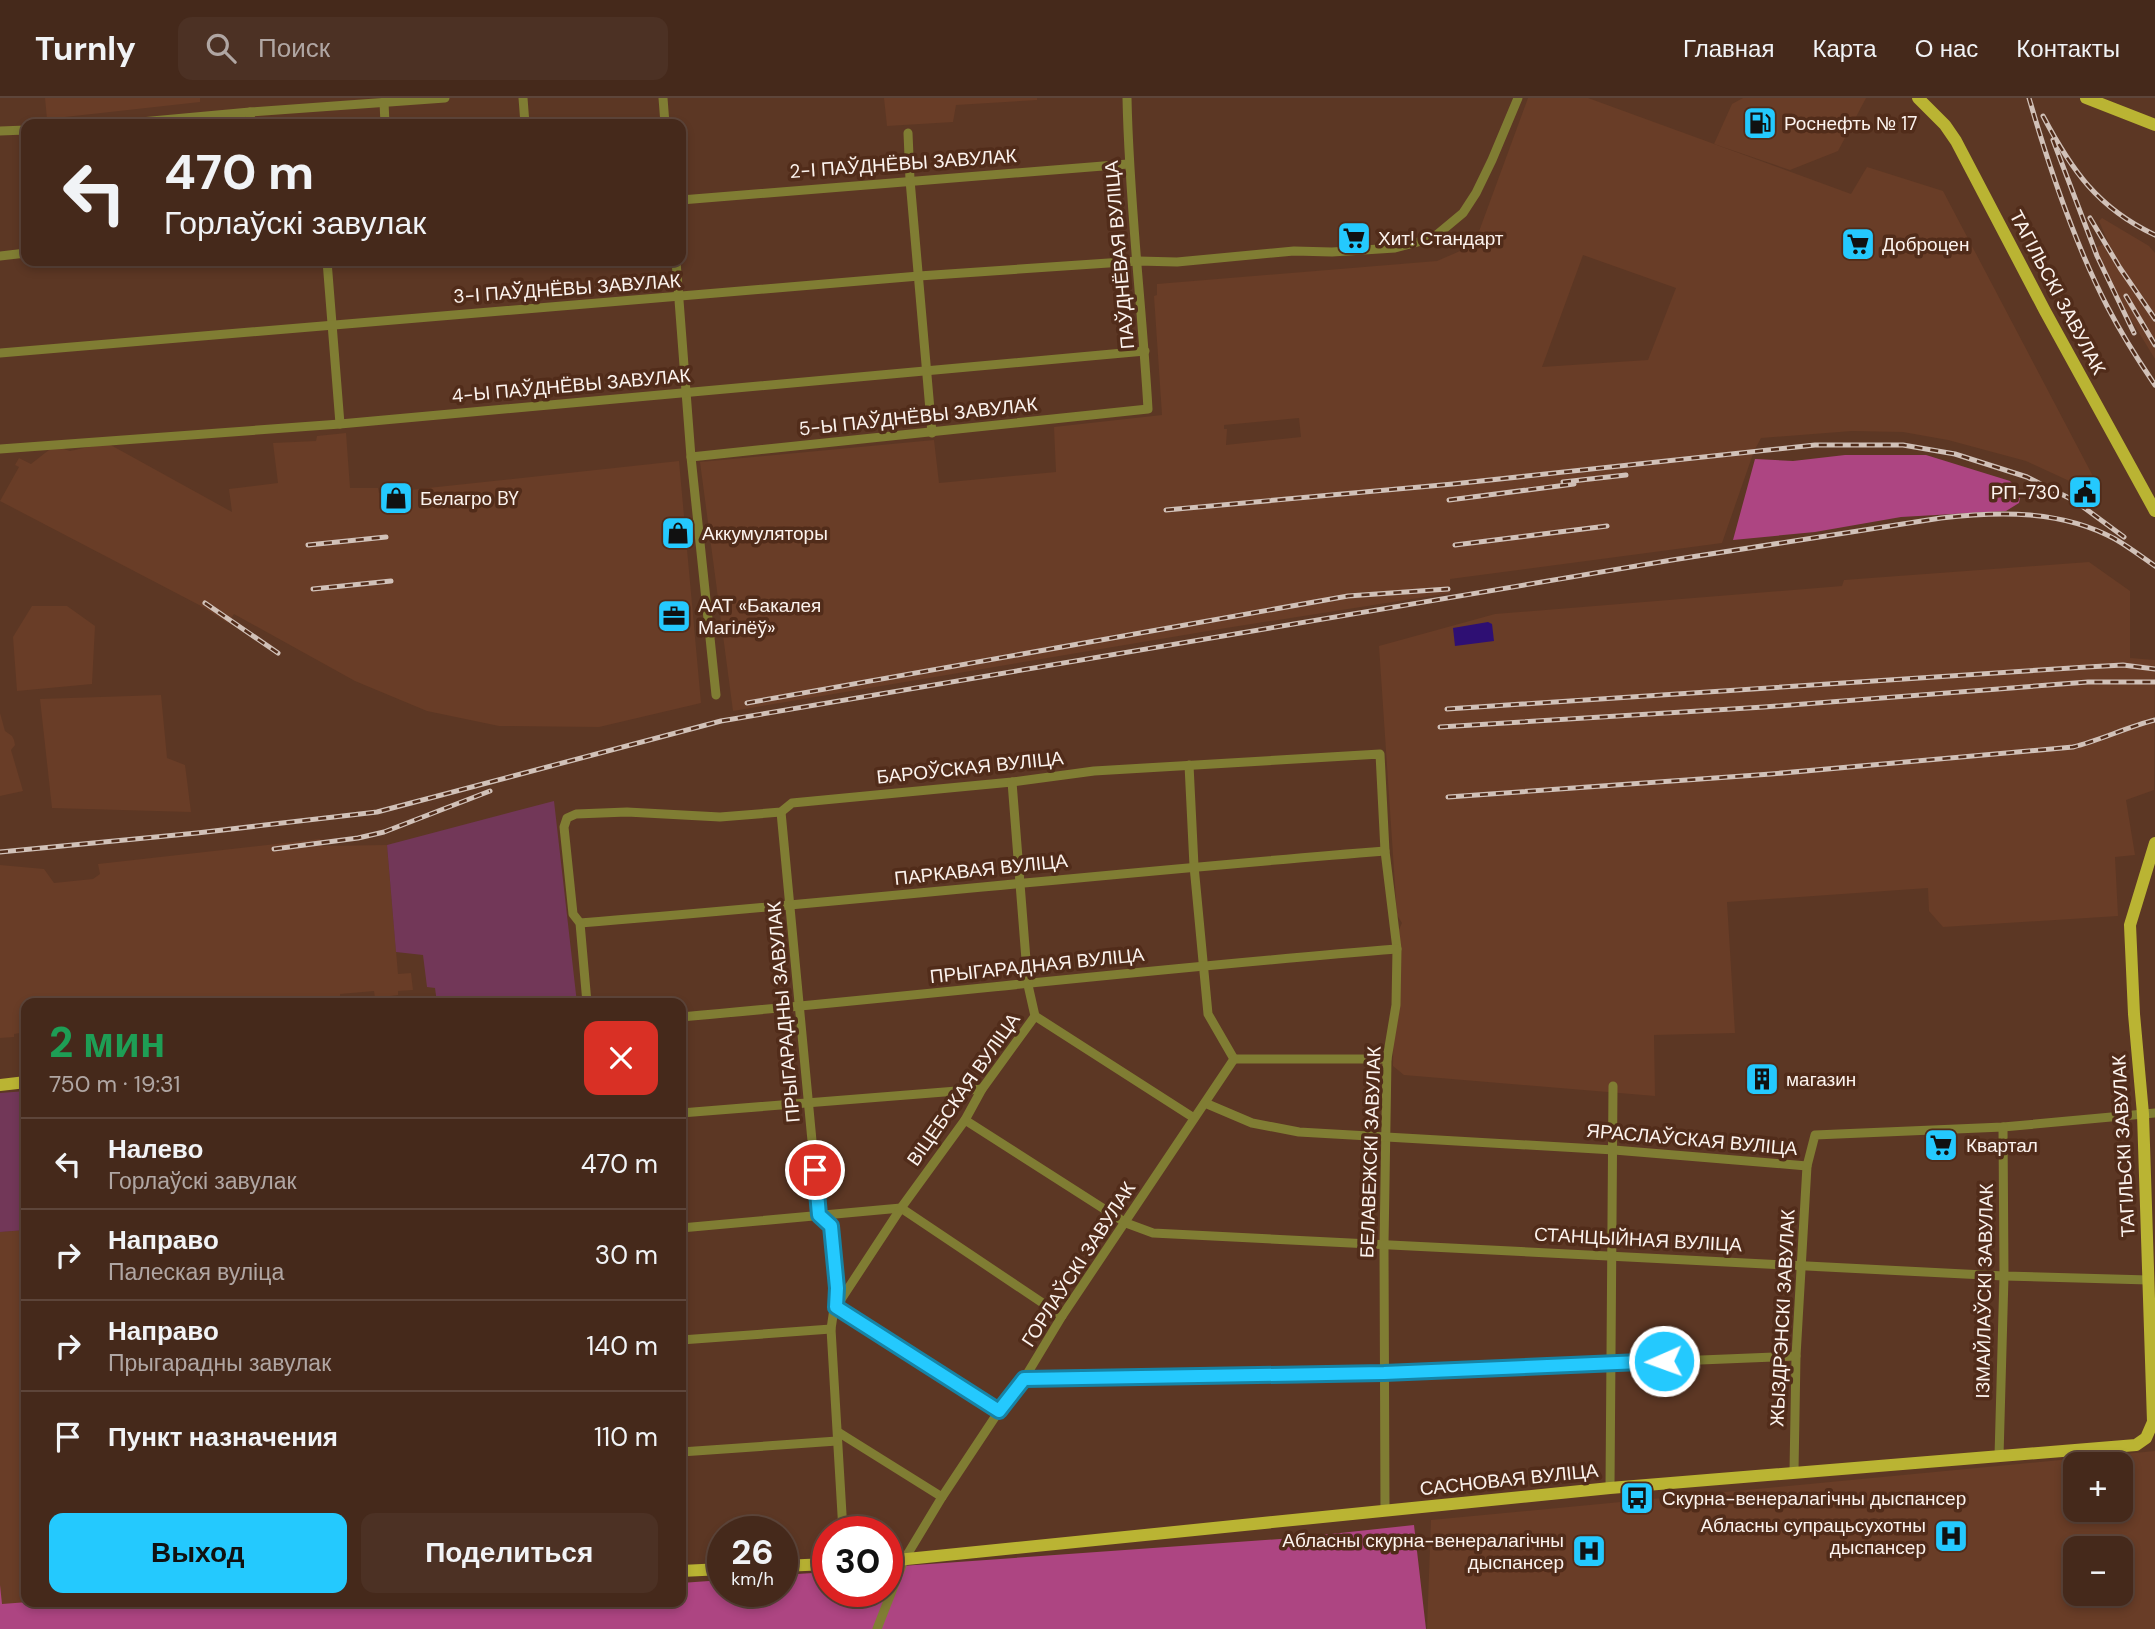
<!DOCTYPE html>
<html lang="ru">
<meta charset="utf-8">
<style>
body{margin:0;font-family:"DM Sans",sans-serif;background:#4c3124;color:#f1f3f6;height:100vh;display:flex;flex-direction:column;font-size:26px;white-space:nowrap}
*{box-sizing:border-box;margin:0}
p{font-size:23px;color:#b0a6a3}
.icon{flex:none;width:38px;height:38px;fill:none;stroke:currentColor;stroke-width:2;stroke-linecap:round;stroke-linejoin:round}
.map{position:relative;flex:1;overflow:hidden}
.drawer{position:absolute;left:21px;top:900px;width:665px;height:609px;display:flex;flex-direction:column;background:#45291b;border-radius:14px;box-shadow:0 4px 10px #0003,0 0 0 2px #5d453a}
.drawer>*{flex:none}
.banner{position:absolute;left:21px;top:21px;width:665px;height:147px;border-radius:14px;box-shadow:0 4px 10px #0003,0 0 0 2px #5d453a;background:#45291b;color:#f1f3f6;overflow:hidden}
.controls{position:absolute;left:2063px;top:1354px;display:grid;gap:14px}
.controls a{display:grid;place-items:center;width:70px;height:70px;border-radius:14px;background:#45291b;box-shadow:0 4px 10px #0003,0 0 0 2px #5d453a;font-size:35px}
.speed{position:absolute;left:707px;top:1418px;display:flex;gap:14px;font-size:35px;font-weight:700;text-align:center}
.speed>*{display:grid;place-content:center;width:91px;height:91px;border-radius:50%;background:#45291b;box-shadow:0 4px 10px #0003,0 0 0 2px #5d453a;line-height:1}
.speed small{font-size:18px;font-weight:400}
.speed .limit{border:10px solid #d22;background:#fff;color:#111}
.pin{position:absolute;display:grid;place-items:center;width:60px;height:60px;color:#fff;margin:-30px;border:4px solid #fff;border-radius:50%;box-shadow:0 2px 7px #0007}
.me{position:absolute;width:77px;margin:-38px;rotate:268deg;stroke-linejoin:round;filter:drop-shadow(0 0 5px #0008)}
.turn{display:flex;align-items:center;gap:24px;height:147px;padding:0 28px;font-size:32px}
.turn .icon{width:91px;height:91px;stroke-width:2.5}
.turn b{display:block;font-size:49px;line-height:60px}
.round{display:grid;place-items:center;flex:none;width:74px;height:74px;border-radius:14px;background:#4c3124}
.headline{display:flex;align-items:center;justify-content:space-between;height:119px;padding:0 28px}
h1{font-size:42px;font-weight:800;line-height:52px;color:#1e9e55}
.button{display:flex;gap:14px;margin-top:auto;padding:14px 28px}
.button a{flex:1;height:80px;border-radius:14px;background:#24c9fe;color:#111;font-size:28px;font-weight:800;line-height:80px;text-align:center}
.button a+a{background:#4c3124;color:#f1f3f6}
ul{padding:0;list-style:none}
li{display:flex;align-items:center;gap:21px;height:91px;padding:0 28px;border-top:2px solid #5d453a}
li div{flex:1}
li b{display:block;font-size:26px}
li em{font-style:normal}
header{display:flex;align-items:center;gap:42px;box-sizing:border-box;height:98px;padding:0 35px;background:#45291b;border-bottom:2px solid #5d453a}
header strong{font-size:33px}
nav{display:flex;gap:38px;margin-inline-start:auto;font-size:24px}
.search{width:490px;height:63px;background:#4c3124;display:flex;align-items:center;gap:18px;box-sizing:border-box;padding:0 24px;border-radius:14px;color:#b0a6a3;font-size:26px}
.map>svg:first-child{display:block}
.built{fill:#693d27;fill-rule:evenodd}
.green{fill:#723758}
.forest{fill:#ad4582}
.water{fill:#2e0f73}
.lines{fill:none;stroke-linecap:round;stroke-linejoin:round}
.minor{stroke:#807d33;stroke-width:9}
.major{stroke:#bab433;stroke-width:12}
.rail-casing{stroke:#d1c1b8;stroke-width:5}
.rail{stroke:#512c1a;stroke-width:2.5;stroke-dasharray:8;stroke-linecap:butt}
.route-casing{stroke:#1783a5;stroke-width:18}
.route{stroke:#24c9fe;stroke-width:12}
.labels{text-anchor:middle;stroke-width:7;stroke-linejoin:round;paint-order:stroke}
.poi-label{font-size:19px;fill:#fcf3ee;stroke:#512c1a;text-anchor:start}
.street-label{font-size:19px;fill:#fcf3ee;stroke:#512c1a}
</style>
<header>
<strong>Turnly</strong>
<div class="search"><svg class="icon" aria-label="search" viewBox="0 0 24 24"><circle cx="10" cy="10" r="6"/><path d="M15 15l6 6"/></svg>Поиск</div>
<nav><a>Главная</a><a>Карта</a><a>О нас</a><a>Контакты</a></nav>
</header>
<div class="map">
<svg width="2155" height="1531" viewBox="0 0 2155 1531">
<rect width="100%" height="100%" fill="#5c3724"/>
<g class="built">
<polygon points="45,0 200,0 200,4 47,21"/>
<polygon points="884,0 1037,0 1037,2 956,7 953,24 887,28"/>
<path d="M1528,0H1588L1851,96L1867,69L1943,93L2096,384L2082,393L2078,387L2026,363L1948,342L1903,334L1852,333L1761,340L1754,353L1722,445L1450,481V495L1226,530L733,613L700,364L934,342L939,385L1056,374L1054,329L1162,317L1154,198L1157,197V186L1437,163L1474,147ZM1583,157L1676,190L1648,262L1542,269ZM1299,320L1301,339L1226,347L1227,331H1224V327Z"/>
<polygon points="1743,0 1866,0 1838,53 1790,72 1714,46 1732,6"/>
<polygon points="2102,120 2149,148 2155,155 2155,261 2127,215 2095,150 2108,144 2099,123"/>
<polygon points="346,335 350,390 378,390 379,395 389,394 389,389 399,388 400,393 428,390 679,363 701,605 599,629 499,628 427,613 355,583 234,516 228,525 203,509 0,403 19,369 15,367 19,360 31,366 54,348 70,353 107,345 232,414 229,391 278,385 273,345 316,343 317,338"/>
<polygon points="2089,464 2130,493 2130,560 2155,562 2154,692 2126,702 2135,757 2115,759 2118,818 1943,829 1929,813 1928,790 1727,804 1735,935 1654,937 1655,998 1404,977 1393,968 1394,842 1402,825 1397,817 1379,548 1495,516 1842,488 1844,482"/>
<polygon points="32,508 67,508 95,528 92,586 17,593 13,539"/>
<polygon points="161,597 167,660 185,667 191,714 52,710 40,601"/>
<polygon points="0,615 5,633 12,638 14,642 15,647 11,652 23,693 0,698"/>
<polygon points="320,741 322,748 387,747 398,876 411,875 413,892 398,893 398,897 375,900 374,893 340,896 340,905 26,905 26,934 14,936 14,939 0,940 0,767 44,771 54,785 93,781 100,776 98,766"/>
<polygon points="26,1132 26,1503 597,1503 0,1531 0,1134"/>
<path d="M2155,1353V1531H1427L1431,1422ZM2076,1367H2121V1412H2076ZM2076,1451H2121V1496H2076Z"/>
</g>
<g class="green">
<polygon points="554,703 577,905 437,905 435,890 427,889 423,857 396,854 387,747"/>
<polygon points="26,993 26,1132 0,1134 0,995"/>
</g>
<g class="forest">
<polygon points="1845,357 1926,357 2010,383 2021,395 2019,405 2006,413 1901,419 1815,434 1733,442 1755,361 1793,363"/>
<polygon points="1414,1427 1426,1531 0,1531 0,1487 2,1506 41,1503 681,1503 681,1485 723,1482 723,1493 782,1493 782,1477 828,1474 828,1493 887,1493 887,1469 1294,1440"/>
</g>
<polygon class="water" points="1488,524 1492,526 1494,543 1455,548 1453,530"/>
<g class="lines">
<g class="minor">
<polyline points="523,0 525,26"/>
<polyline points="663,0 665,26"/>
<polyline points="384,4 385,26"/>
<polyline points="250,14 251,26"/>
<polyline points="119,26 250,14 445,0"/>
<polyline points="0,33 26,32"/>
<polyline points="908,35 910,82 932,335"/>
<polyline points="681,102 1128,66"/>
<polyline points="0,158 26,155"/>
<polyline points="327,163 340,326"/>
<polyline points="676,163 691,359 716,597"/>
<polyline points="0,255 919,178 1138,163 1177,164 1294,153 1332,154 1395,150 1433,140 1463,115 1476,95 1492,62 1518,0"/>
<polyline points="0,351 340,326 1145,253"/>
<path d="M691,359L1148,311C1142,207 1129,104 1127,0"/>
<polyline points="1189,667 1194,768 1208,916 1234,961"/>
<polyline points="781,714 819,1117 831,1128 837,1190 831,1231 843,1433"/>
<path d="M580,825C849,804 1116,774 1385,753"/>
<polyline points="587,905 580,825 573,816 564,729 567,720 576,716 627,714 720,719 781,714 792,705 1012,684 1094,673 1380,656 1385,753 1397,851 1396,907 1387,961 1384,1146 1385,1413"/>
<polyline points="1035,918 1194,1020"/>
<path d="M681,919C920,898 1158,870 1397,851"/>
<polyline points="1234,961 1387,961"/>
<polyline points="1205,1005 1252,1025 1299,1034 1614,1052 1807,1068 1815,1037 2003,1029 2155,1015"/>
<polyline points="681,1015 982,991"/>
<polyline points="965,1022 1126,1125 1153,1135 2004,1178 2149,1182"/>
<polyline points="681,1130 901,1110 1062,1218"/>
<polyline points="681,1242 831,1231"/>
<polyline points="1024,1281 1384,1275 1796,1258"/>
<polyline points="999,1313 836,1209 901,1110 965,1022 982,991 1035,918 1028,887 1012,684"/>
<polyline points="838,1334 942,1399"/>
<polyline points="681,1354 837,1343"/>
<polyline points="1999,1358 2004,1178 2003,1029"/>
<polyline points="1794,1373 1796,1258 1807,1068"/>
<polyline points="1610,1390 1613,988"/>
<polyline points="877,1531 904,1462 942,1399 999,1313 1024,1281 1062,1218 1234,961"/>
</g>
<g class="major">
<polyline points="1918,0 1945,27 1956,43 2045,213 2155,413"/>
<polyline points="2086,0 2155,27"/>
<polyline points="0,987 26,984"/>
<polyline points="887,1463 1610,1390 2136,1347 2146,1340 2153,1324 2143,1016 2134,916 2130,827 2155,745"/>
<polyline points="782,1468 828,1466"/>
<polyline points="681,1473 723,1471"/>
</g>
<g class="rail-casing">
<g id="rail">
<path d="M2029,0C2049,69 2074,144 2107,208C2121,235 2138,262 2155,287"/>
<path d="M2043,18C2072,73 2098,110 2155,137"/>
<polyline points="2053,42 2097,158 2134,235"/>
<polyline points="2090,120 2120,170 2155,221"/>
<polyline points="2126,198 2155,247"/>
<polyline points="1563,384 1626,377"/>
<polyline points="1449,402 1574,386"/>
<polyline points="1166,412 1453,386 1815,347 1903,347 1955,356 2027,379 2075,403 2124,439"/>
<polyline points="308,447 386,439"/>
<polyline points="1455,447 1607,428"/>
<polyline points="313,491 391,483"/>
<polyline points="205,505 278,555"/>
<polyline points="747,605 1348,498 1448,491"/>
<polyline points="1447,611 2087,569 2123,567 2155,571"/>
<polyline points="1440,629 1764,609 2088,584 2155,584"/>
<path d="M1448,699L1771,676L2073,649C2101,642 2127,629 2155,622"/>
<polyline points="274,751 358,740 384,734 490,693"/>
<path d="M0,754L197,735L377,714L721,623L1672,462L1941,420C2000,413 2062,412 2115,441C2129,449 2142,459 2155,468"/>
</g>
</g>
<use href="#rail" class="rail"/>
</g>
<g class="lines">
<g class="route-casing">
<polyline id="route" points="815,1072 819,1117 831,1128 837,1190 836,1209 999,1313 1024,1281 1384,1275 1664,1263"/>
</g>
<use href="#route" class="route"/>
</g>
<defs>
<g id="fuel-square" transform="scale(1.75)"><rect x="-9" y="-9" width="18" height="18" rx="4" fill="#24c9fe" stroke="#512c1a"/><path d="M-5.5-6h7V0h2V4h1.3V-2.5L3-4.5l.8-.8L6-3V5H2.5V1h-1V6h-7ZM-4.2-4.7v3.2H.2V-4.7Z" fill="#111"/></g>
<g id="supermarket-square" transform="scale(1.75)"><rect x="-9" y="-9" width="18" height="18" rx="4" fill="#24c9fe" stroke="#512c1a"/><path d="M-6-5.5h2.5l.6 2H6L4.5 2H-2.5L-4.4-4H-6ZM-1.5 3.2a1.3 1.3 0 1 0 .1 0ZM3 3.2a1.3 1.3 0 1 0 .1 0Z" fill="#111"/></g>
<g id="civic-square" transform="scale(1.75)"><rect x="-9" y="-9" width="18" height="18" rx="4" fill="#24c9fe" stroke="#512c1a"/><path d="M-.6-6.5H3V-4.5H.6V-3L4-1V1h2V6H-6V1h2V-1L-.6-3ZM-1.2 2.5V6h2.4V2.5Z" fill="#111"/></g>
<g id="shop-square" transform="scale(1.75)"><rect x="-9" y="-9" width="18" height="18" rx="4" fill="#24c9fe" stroke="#512c1a"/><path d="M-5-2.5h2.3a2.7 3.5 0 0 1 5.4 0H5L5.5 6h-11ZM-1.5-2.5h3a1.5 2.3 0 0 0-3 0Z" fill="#111"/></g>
<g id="office-square" transform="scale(1.75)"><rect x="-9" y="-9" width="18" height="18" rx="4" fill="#24c9fe" stroke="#512c1a"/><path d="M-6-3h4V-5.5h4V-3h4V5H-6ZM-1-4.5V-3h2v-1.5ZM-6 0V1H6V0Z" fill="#111"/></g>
<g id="building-square" transform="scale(1.75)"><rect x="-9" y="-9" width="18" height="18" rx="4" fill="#24c9fe" stroke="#512c1a"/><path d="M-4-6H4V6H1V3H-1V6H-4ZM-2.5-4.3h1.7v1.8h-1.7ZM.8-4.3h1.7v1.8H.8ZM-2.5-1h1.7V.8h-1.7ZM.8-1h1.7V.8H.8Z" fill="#111"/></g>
<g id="bus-square" transform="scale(1.75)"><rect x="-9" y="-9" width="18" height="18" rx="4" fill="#24c9fe" stroke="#512c1a"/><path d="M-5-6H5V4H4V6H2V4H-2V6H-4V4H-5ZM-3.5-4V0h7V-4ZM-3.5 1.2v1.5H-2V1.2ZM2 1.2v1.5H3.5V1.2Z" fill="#111"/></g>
<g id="hospital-square" transform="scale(1.75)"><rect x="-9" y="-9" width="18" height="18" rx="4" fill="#24c9fe" stroke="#512c1a"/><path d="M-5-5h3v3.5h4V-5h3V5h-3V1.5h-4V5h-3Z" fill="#111"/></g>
</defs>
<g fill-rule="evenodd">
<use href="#fuel-square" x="1760" y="25"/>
<use href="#supermarket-square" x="1354" y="140"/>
<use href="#supermarket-square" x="1858" y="146"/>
<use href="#civic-square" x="2085" y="394"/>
<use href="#shop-square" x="396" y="400"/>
<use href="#shop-square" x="678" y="435"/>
<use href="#office-square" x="674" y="518"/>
<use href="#building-square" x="1762" y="981"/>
<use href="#supermarket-square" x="1941" y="1047"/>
<use href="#bus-square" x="1637" y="1400"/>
<use href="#hospital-square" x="1951" y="1438"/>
<use href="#hospital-square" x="1589" y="1453"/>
</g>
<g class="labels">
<g class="poi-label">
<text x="1784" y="32">Роснефть № 17</text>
<text x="1378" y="147">Хит! Стандарт</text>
<text x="1882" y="153">Доброцен</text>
<text x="2060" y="401" text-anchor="end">РП-730</text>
<text x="420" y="407">Белагро BY</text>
<text x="702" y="442">Аккумуляторы</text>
<text x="698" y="514">ААТ «Бакалея<tspan x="698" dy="22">Магілёў»</tspan></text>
<text x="1786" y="988">магазин</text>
<text x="1966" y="1054">Квартал</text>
<text x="1662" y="1407">Скурна-венералагічны дыспансер</text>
<text x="1926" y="1434" text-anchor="end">Абласны супрацьсухотны<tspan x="1926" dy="22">дыспансер</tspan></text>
<text x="1564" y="1449" text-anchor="end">Абласны скурна-венералагічны<tspan x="1564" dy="22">дыспансер</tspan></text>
</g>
<g class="street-label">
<text transform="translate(903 65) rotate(-4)" y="7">2-І ПАЎДНЁВЫ ЗАВУЛАК</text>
<text transform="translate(1119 157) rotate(-95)" y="7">ПАЎДНЁВАЯ ВУЛІЦА</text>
<text transform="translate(567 190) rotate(-4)" y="7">3-І ПАЎДНЁВЫ ЗАВУЛАК</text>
<text transform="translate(2058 194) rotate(62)" y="7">ТАГІЛЬСКІ ЗАВУЛАК</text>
<text transform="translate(571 287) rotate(-5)" y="7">4-Ы ПАЎДНЁВЫ ЗАВУЛАК</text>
<text transform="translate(918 318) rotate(-6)" y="7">5-Ы ПАЎДНЁВЫ ЗАВУЛАК</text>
<text transform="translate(970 669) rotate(-6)" y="7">БАРОЎСКАЯ ВУЛІЦА</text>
<text transform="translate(981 771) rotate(-6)" y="7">ПАРКАВАЯ ВУЛІЦА</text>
<text transform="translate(1037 867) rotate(-6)" y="7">ПРЫГАРАДНАЯ ВУЛІЦА</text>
<text transform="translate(783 914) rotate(-95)" y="7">ПРЫГАРАДНЫ ЗАВУЛАК</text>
<text transform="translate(963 991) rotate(-55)" y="7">ВІЦЕБСКАЯ ВУЛІЦА</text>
<text transform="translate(1692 1041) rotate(5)" y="7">ЯРАСЛАЎСКАЯ ВУЛІЦА</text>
<text transform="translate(2123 1048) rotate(-93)" y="7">ТАГІЛЬСКІ ЗАВУЛАК</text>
<text transform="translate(1370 1054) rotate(-88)" y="7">БЕЛАВЕЖСКІ ЗАВУЛАК</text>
<text transform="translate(1638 1141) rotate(3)" y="7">СТАНЦЫЙНАЯ ВУЛІЦА</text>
<text transform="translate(1078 1166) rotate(-57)" y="7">ГОРЛАЎСКІ ЗАВУЛАК</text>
<text transform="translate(1984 1193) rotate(-89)" y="7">ІЗМАЙЛАЎСКІ ЗАВУЛАК</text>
<text transform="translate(1782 1220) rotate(-87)" y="7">ЖЫЗДРЭНСКІ ЗАВУЛАК</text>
<text transform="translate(1509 1381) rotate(-6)" y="7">САСНОВАЯ ВУЛІЦА</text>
</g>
</g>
</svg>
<div class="controls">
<a>+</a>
<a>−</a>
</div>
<div class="speed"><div>26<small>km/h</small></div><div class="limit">30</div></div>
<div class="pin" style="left:815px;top:1072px;background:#d93025"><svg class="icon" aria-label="arrive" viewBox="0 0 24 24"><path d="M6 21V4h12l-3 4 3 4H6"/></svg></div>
<svg class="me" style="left:1664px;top:1263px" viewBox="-20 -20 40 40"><circle r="17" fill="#24c9fe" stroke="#fff" stroke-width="3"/><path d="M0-11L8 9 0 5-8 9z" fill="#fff"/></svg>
<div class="banner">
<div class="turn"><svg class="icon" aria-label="left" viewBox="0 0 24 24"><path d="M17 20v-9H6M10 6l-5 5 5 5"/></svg><div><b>470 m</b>Горлаўскі завулак</div></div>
</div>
<section class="drawer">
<div class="headline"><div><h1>2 мин</h1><p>750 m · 19:31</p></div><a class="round" style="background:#d93025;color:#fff"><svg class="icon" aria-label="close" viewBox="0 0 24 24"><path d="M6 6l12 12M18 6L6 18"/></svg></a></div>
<ul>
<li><svg class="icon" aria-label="left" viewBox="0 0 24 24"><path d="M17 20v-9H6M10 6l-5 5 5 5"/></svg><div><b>Налево</b><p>Горлаўскі завулак</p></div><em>470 m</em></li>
<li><svg class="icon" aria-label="right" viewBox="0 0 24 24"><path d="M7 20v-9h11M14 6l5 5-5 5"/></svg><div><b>Направо</b><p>Палеская вуліца</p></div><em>30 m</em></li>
<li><svg class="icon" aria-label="right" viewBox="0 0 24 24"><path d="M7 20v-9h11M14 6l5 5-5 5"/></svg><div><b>Направо</b><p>Прыгарадны завулак</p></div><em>140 m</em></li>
<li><svg class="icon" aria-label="arrive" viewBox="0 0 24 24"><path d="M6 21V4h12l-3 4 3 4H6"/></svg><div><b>Пункт назначения</b></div><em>110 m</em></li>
</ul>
<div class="button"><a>Выход</a><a>Поделиться</a></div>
</section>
</div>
